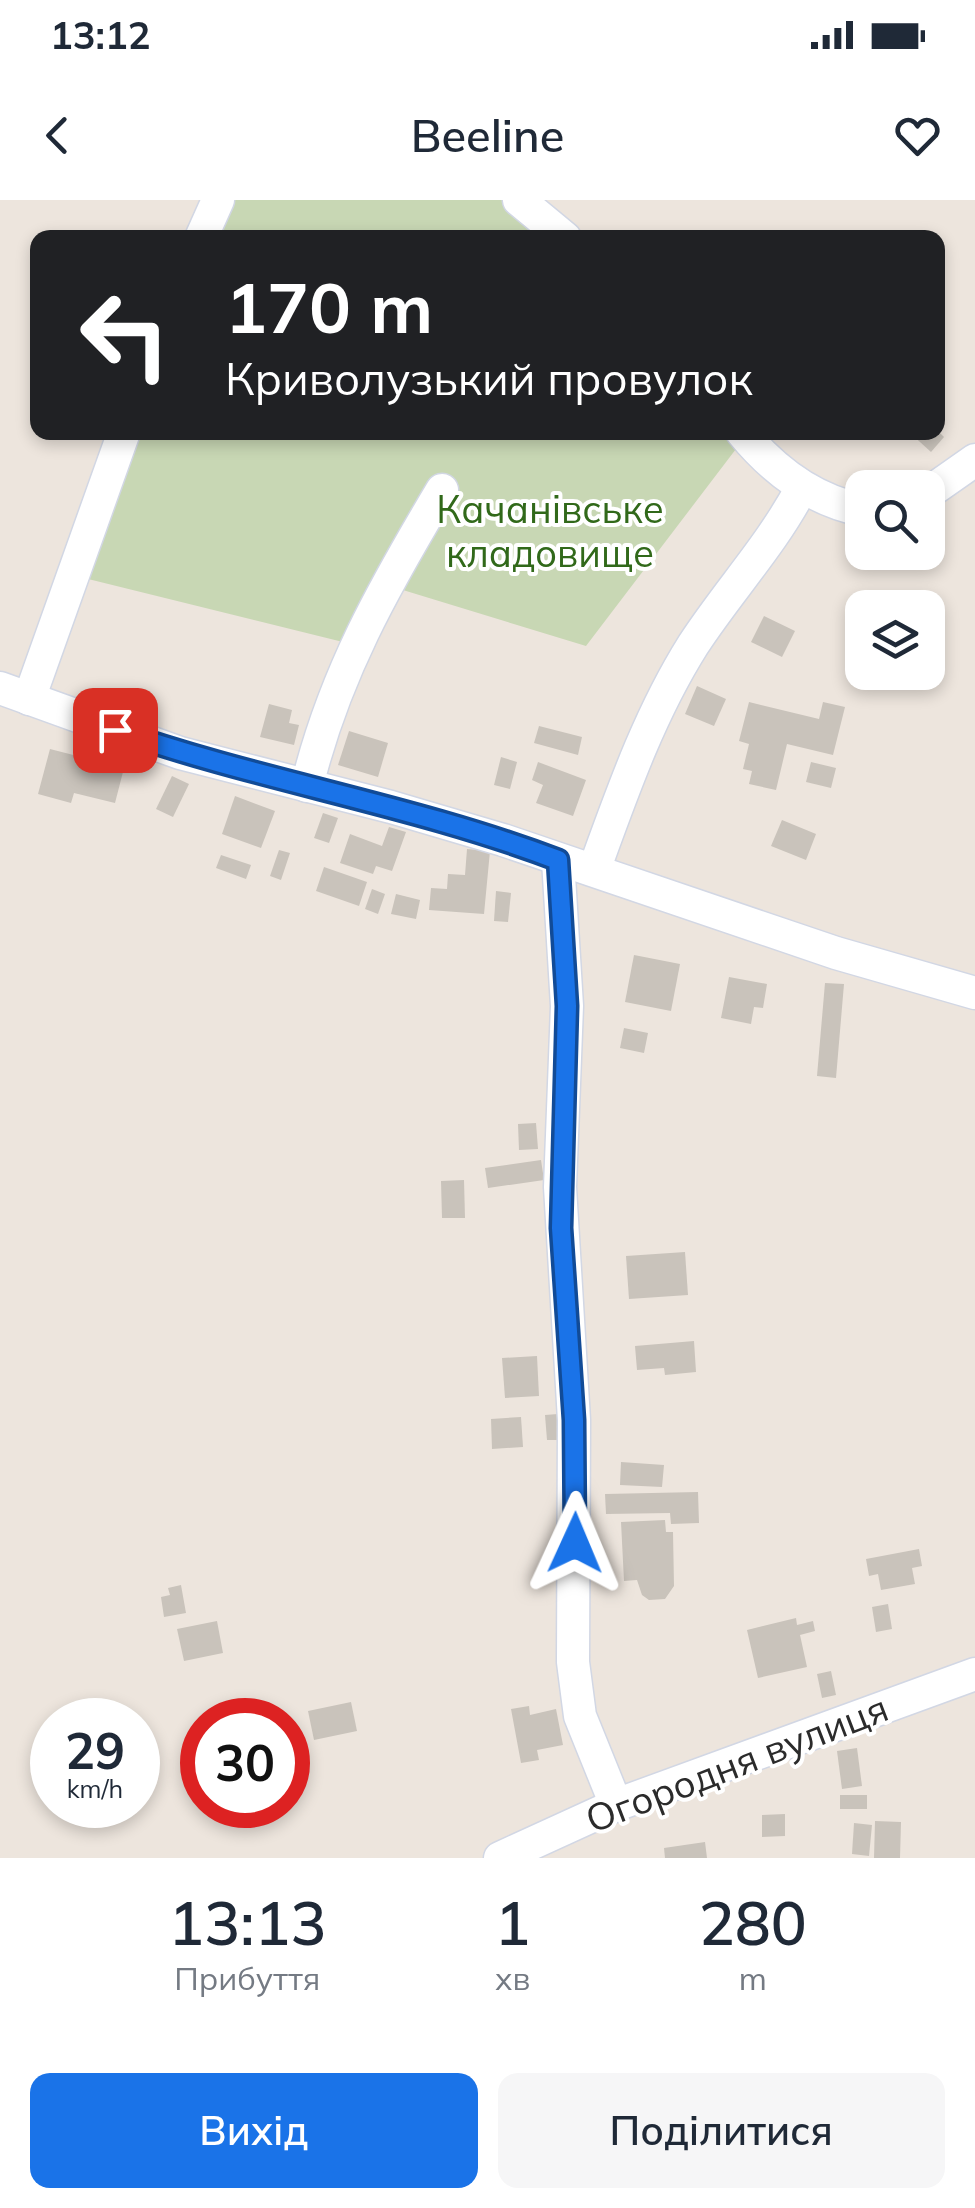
<!DOCTYPE html>
<html lang="uk">
<meta charset="utf-8">
<style>
body{margin:0;font-family:Mulish,sans-serif;background:#f6f6f7;color:#1f2937;height:100vh;display:flex;flex-direction:column;font-size:38px;white-space:nowrap}
*{box-sizing:border-box;margin:0}
p{font-size:32px;color:#747a83}
.icon{flex:none;width:55px;height:55px;fill:none;stroke:currentColor;stroke-width:2;stroke-linecap:round;stroke-linejoin:round}
.map{position:relative;height:1658px;overflow:hidden}
.panel{display:flex;flex-direction:column;background:#fff;flex:1}
.panel>*{flex:none}
.guide{position:absolute;left:30px;top:30px;width:915px;height:210px;border-radius:20px;box-shadow:0 5px 15px #0003;background:#202124;color:#fff;overflow:hidden}
.controls{position:absolute;left:845px;top:270px;display:grid;gap:20px}
.controls a{display:grid;place-items:center;width:100px;height:100px;border-radius:20px;background:#fff;box-shadow:0 5px 15px #0003;font-size:50px}
.speed{position:absolute;left:30px;top:1498px;display:flex;gap:20px;font-size:50px;font-weight:700;text-align:center}
.speed>*{display:grid;place-content:center;width:130px;height:130px;border-radius:50%;background:#fff;box-shadow:0 5px 15px #0003;line-height:1}
.speed small{font-size:25px;font-weight:400}
.speed .limit{border:15px solid #d22;background:#fff;color:#111}
.pin{position:absolute;display:grid;place-items:center;width:85px;height:85px;color:#fff;margin:-42px;border-radius:20px;box-shadow:0 5px 15px #0006}
.me{position:absolute;width:110px;margin:-55px;rotate:1deg;stroke-linejoin:round;filter:drop-shadow(0 0 8px #0008)}
.turn{display:flex;align-items:center;gap:35px;height:210px;padding:0 30px;font-size:45px}
.turn .icon{width:130px;height:130px;stroke-width:2.5}
.turn b{display:block;font-size:70px;line-height:85px}
.eta{display:flex;justify-content:space-evenly;align-items:center;height:170px;text-align:center}
.eta b{font-size:60px;font-weight:600;line-height:70px}
.action{display:flex;gap:20px;margin-top:auto;padding:20px 30px}
.action a{flex:1;height:115px;border-radius:20px;background:#1a73e8;color:#fff;font-size:40px;font-weight:600;line-height:115px;text-align:center}
.action a+a{background:#f6f6f7;color:#1f2937}
.status{display:flex;justify-content:space-between;align-items:center;height:70px;padding:0 50px;background:#fff;direction:ltr}
.status svg{height:28px;fill:currentColor}
header{display:flex;justify-content:space-between;align-items:center;height:130px;padding:0 30px;background:#fff;font-size:45px;font-weight:600}
.map>svg:first-child{display:block}
.cemetery{fill:#c8d7b4}
.building{fill:#c9c3bb}
.lines{fill:none;stroke-linecap:round;stroke-linejoin:round}
.minor-casing{stroke:#d2d7e4;stroke-width:35}
.minor{stroke:#fff;stroke-width:32}
.route-casing{stroke:#114b97;stroke-width:25}
.route{stroke:#1a73e8;stroke-width:18}
.labels{text-anchor:middle;stroke-width:8;stroke-linejoin:round;paint-order:stroke}
.park-label{font-size:38px;fill:#31691a;stroke:#fff}
.street-label{font-size:38px;fill:#2b2b2b;stroke:#fff}
</style>
<div class="status"><b>13:12</b><svg viewBox="0 0 49 12"><path d="M0 12V9h3v3zM5 12V6h3v6zM10 12V3h3v9zM15 12V0h3v12zM26 1h20v11H26zM47 4h2v5h-2z"/></svg></div>
<header><svg class="icon" aria-label="back" viewBox="0 0 24 24"><path d="M15 5l-7 7 7 7"/></svg>Beeline<svg class="icon" aria-label="heart" viewBox="0 0 24 24"><path d="M12 20l-8-8c-3-5 5-10 8-4 3-6 11-1 8 4z"/></svg></header>
<div class="map">
<svg width="975" height="1658" viewBox="0 0 975 1658">
<rect width="100%" height="100%" fill="#ede5dd"/>
<g class="cemetery">
<polygon points="230,0 502,0 549,37 208,38"/>
<polygon points="728,232 739,245 586,446 380,383 351,444 76,376 132,233"/>
</g>
<g class="building">
<polygon points="909,232 939,232 944,237 931,252"/>
<polygon points="764,416 795,431 782,457 751,442"/>
<polygon points="697,486 726,499 714,526 685,514"/>
<polygon points="749,502 819,519 823,502 845,507 833,555 787,544 776,590 749,584 752,571 743,569 749,544 739,541"/>
<polygon points="269,504 292,510 289,523 299,525 294,545 260,537"/>
<polygon points="539,526 582,537 578,555 534,543"/>
<polygon points="349,531 388,543 378,577 338,565"/>
<polygon points="50,549 124,568 115,603 74,593 71,603 38,594"/>
<polygon points="501,557 517,562 510,589 494,585"/>
<polygon points="538,562 586,580 573,616 536,603 543,585 532,580"/>
<polygon points="811,562 836,568 831,588 806,582"/>
<polygon points="172,576 189,584 173,617 156,609"/>
<polygon points="235,596 275,611 261,648 222,634"/>
<polygon points="323,613 338,618 329,643 314,638"/>
<polygon points="782,620 816,634 806,660 771,646"/>
<polygon points="389,627 406,632 392,671 376,666 373,674 340,663 350,634 382,646"/>
<polygon points="467,649 490,651 484,714 429,710 431,688 447,689 448,674 465,675"/>
<polygon points="279,650 290,653 281,680 270,676"/>
<polygon points="221,655 251,665 246,679 216,668"/>
<polygon points="324,667 367,682 359,706 316,691"/>
<polygon points="372,689 385,694 378,714 365,709"/>
<polygon points="496,691 511,693 508,722 494,721"/>
<polygon points="396,694 420,700 416,719 391,714"/>
<polygon points="634,755 680,764 671,811 625,802"/>
<polygon points="729,777 767,784 763,808 754,807 751,824 721,818"/>
<polygon points="825,783 844,784 836,878 817,876"/>
<polygon points="624,828 648,833 644,853 620,848"/>
<polygon points="536,923 538,949 519,950 518,924"/>
<polygon points="541,960 544,980 488,988 485,968"/>
<polygon points="464,980 465,1018 442,1018 441,981"/>
<polygon points="685,1052 688,1095 629,1099 626,1056"/>
<polygon points="694,1141 696,1172 665,1175 664,1168 637,1170 635,1146"/>
<polygon points="537,1156 539,1196 505,1198 502,1158"/>
<polygon points="558,1214 560,1240 547,1240 545,1215"/>
<polygon points="521,1217 523,1247 492,1249 491,1219"/>
<polygon points="621,1262 664,1265 662,1287 620,1285"/>
<polygon points="698,1292 699,1323 671,1324 670,1313 606,1314 605,1294"/>
<polygon points="665,1320 666,1332 673,1332 674,1386 665,1399 649,1400 642,1395 637,1380 624,1381 621,1322"/>
<polygon points="919,1349 922,1366 912,1368 915,1384 881,1390 878,1374 869,1376 866,1359"/>
<polygon points="181,1385 186,1413 164,1417 161,1397 170,1395 168,1388"/>
<polygon points="888,1404 892,1429 876,1432 872,1407"/>
<polygon points="796,1418 797,1425 813,1421 815,1431 800,1435 807,1467 758,1478 747,1430"/>
<polygon points="217,1421 223,1453 184,1461 177,1429"/>
<polygon points="831,1471 836,1495 822,1498 817,1474"/>
<polygon points="351,1502 357,1531 314,1540 308,1511"/>
<polygon points="529,1506 530,1515 556,1509 563,1545 537,1550 539,1560 521,1563 511,1509"/>
<polygon points="857,1548 862,1586 842,1589 837,1551"/>
<rect x="840" y="1595" width="27" height="14"/>
<polygon points="785,1614 785,1636 762,1637 762,1615"/>
<polygon points="875,1621 901,1622 900,1658 874,1658"/>
<polygon points="854,1623 872,1625 869,1656 852,1654"/>
<polygon points="705,1642 707,1658 665,1658 664,1648"/>
</g>
<g class="lines">
<g class="minor-casing">
<g id="minor">
<polyline points="519,0 565,38"/>
<polyline points="201,38 218,0"/>
<path d="M742,232C774,271 812,300 862,310"/>
<polyline points="928,293 975,260"/>
<polyline points="0,488 180,553 391,607 503,640 836,753 975,793"/>
<polyline points="29,499 124,232"/>
<path d="M307,586C334,475 384,387 442,290"/>
<polyline points="558,660 567,806 560,987 574,1220 573,1462 580,1516 616,1605"/>
<path d="M594,670C622,593 649,515 693,445C728,391 772,345 802,287"/>
<polyline points="500,1658 616,1605 975,1474"/>
</g>
</g>
<use href="#minor" class="minor"/>
</g>
<g class="lines">
<g class="route-casing">
<path id="route" d="M115,530C260,581 414,605 558,660L567,806L561,1028L574,1220L575,1343"/>
</g>
<use href="#route" class="route"/>
</g>
<g class="labels">
<g class="park-label">
<text x="550" y="323">Качанівське<tspan x="550" dy="44">кладовище</tspan></text>
</g>
<g class="street-label">
<text transform="translate(737 1564) rotate(-21)" y="13">Огородня вулиця</text>
</g>
</g>
</svg>
<div class="controls">
<a><svg class="icon" aria-label="search" viewBox="0 0 24 24"><circle cx="10" cy="10" r="6"/><path d="M15 15l6 6"/></svg></a>
<a><svg class="icon" aria-label="layers" viewBox="0 0 24 24"><path d="M12 4l9 5-9 5-9-5zM3 14l9 5 9-5"/></svg></a>
</div>
<div class="speed"><div>29<small>km/h</small></div><div class="limit">30</div></div>
<div class="pin" style="left:115px;top:530px;background:#d93025"><svg class="icon" aria-label="arrive" viewBox="0 0 24 24"><path d="M6 21V4h12l-3 4 3 4H6"/></svg></div>
<svg class="me" style="left:575px;top:1343px" viewBox="-20 -20 40 40"><path d="M0-17L14 15 0 8-14 15z" fill="#1a73e8" stroke="#fff" stroke-width="4"/></svg>
<div class="guide">
<div class="turn"><svg class="icon" aria-label="left" viewBox="0 0 24 24"><path d="M17 20v-9H6M10 6l-5 5 5 5"/></svg><div><b>170 m</b>Криволузький провулок</div></div>
</div>
</div>
<section class="panel">
<div class="eta">
<div><b>13:13</b><p>Прибуття</p></div>
<div><b>1</b><p>хв</p></div>
<div><b>280</b><p>m</p></div>
</div>
<div class="action"><a>Вихід</a><a>Поділитися</a></div>
</section>
